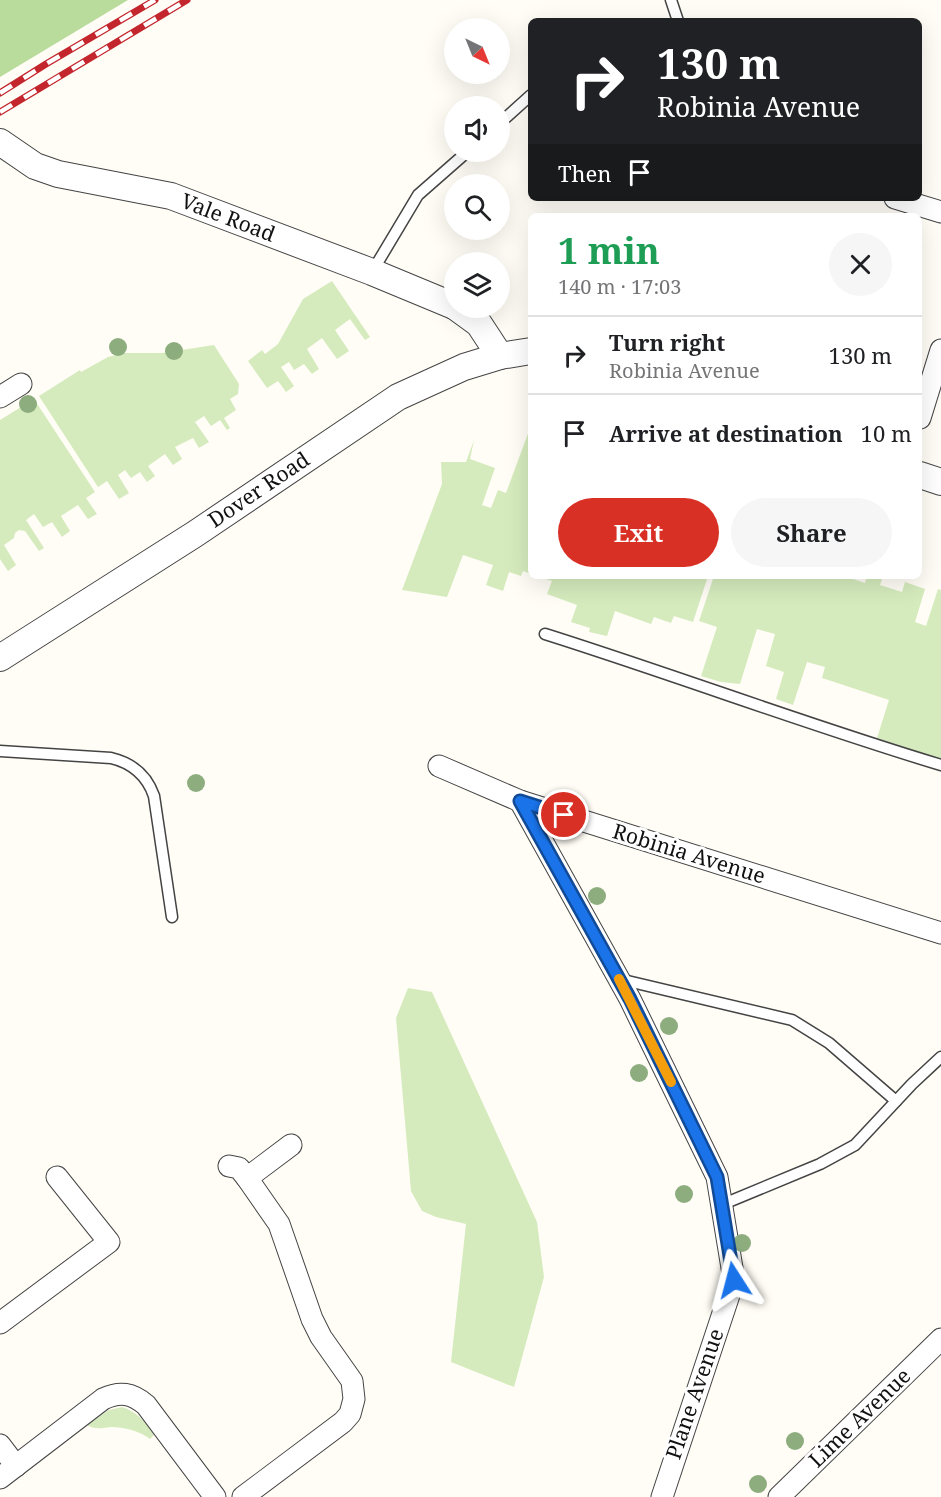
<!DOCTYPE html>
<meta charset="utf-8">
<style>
body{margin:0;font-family:"Noto Serif",serif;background:#f6f6f6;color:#202124;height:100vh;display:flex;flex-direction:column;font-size:22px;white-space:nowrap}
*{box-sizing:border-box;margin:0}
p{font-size:20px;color:#757577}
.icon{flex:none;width:33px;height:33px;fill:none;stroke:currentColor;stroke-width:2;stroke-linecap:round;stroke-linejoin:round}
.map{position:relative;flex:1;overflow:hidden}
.side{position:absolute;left:528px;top:213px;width:394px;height:366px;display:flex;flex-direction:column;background:#fff;border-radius:9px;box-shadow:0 6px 24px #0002}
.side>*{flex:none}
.guide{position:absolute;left:528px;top:18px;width:394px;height:183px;border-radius:9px;box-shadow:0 6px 24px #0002;background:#202124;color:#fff;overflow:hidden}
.needle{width:39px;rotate:137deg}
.buttons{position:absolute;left:444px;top:18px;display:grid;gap:12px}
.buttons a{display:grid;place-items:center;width:66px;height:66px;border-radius:50%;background:#fff;box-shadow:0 6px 24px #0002;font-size:30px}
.pin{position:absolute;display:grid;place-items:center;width:51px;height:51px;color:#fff;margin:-26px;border:3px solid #fff;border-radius:50%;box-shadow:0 2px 6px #0007}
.me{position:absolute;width:66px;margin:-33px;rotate:351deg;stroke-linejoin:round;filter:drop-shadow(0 0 4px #0008)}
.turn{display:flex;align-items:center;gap:21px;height:126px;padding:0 30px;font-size:27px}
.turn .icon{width:78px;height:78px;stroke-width:2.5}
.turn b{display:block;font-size:42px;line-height:51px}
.then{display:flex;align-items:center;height:57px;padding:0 30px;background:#0003;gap:12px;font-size:22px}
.round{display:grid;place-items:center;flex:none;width:63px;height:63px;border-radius:32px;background:#f6f6f6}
.headline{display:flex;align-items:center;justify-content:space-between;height:102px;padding:0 30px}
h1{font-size:36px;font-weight:700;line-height:45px;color:#1e9e55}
.button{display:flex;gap:12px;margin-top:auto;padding:12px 30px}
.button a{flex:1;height:69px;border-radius:36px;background:#d93025;color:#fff;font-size:24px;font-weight:700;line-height:69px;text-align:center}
.button a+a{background:#f6f6f6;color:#202124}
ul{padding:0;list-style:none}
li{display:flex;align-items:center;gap:18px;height:78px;padding:0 30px;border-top:2px solid #e0e0e0}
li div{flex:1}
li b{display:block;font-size:22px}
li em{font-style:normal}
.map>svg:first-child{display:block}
.green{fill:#d5ebbd}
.forest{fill:#b9dc9c}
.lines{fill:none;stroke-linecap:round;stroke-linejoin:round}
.service-casing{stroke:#444;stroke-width:13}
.minor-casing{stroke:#444;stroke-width:23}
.tertiary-casing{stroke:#444;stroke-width:28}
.service{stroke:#fff;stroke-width:10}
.minor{stroke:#fff;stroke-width:21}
.tertiary{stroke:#fff;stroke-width:26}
.rail-casing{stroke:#c4262e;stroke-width:7}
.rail{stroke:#fff;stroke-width:4.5;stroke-dasharray:14;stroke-linecap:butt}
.tree{fill:#8dad7f}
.route-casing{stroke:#114b97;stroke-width:15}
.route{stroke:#1a73e8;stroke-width:10}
.slow{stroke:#f59e0b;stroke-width:10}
.labels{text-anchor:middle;stroke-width:6;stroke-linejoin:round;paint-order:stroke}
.street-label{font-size:21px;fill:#111;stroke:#fff}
</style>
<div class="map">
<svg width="941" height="1497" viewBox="0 0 941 1497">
<rect width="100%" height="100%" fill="#fffdf5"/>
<g class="green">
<polygon points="332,281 370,337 365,340 350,319 335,330 349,351 337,359 322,338 307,349 319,369 312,374 304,364 294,370 289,362 281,367 294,386 286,392 278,381 267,388 248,361 262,350 265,354 278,344 303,299"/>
<polygon points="214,345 239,384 238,394 230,399 236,410 224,418 230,428 227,430 220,420 211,426 204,416 195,422 209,442 199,448 193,438 175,447 182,459 173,465 165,454 148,466 155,476 147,482 140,472 131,478 125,470 118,475 129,493 119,499 107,481 98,487 39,396 80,370 81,372 108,357 124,353 162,353"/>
<polygon points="34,399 95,492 86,498 97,514 88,519 78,505 61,516 70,531 62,537 52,522 43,527 34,514 26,520 44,548 39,551 25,531 19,530 15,533 14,538 4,545 16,565 8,571 0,559 0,420"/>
<polygon points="529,431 531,432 531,574 523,571 521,576 509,572 503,591 486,585 493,565 463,555 447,597 402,590 442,484 441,462 466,462 474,440 470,459 495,468 482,505 491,508 498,490 506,493"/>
<polygon points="537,576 708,576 693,622 674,616 671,623 654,617 651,624 615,611 607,636 589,632 590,628 571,622 577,605 547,594 552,581"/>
<polygon points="714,576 853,576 853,579 865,583 867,576 883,576 880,585 902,592 905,582 925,589 915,622 926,626 938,589 941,590 941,759 877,738 889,700 822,678 825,667 807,662 793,705 776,699 784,672 766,666 775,634 757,629 740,684 721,682 701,676 717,627 699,621"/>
<polygon points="408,988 432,992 537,1222 544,1277 514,1387 451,1362 466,1224 436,1217 422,1211 411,1191 396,1018"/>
<path d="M122,1407C138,1412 145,1422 154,1435L150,1439C140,1431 124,1427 111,1427C102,1428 95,1430 87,1425L109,1410Z"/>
</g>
<polygon class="forest" points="0,0 128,0 0,77"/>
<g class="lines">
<g class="service-casing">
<g id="service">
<polyline points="671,0 678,21"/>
<polyline points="500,123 531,95"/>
<polyline points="372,272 418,195 467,152"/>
<path d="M545,634C678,676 808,725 941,765"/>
<path d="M0,751L111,758C132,763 147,776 154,796L172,917"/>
<polyline points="619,979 792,1020 829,1043 896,1101"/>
<polyline points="721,1205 820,1164 855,1145 912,1084 941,1057"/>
</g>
</g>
<g class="minor-casing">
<g id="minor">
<polyline points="895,198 941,212"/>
<polyline points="0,397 21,384"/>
<polyline points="920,418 941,350"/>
<polyline points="439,766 520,801 941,933"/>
<polyline points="520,801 630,999 717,1177 734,1280 662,1497"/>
<polyline points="229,1166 239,1168 247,1178"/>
<polyline points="0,1323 109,1242 57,1177"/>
<polyline points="0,1445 16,1466"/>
<path d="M0,1478L103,1399C120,1391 132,1393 146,1405L215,1497"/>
<polyline points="243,1497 343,1422 350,1414 354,1399 352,1381 321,1337 312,1319 279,1224 247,1178 291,1145"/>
<polyline points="779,1497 941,1339"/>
</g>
</g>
<g class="tertiary-casing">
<g id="tertiary">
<polyline points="0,142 35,166 58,174 171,196 372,272 454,306"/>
<polyline points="457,308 479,324 500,356"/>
<polyline points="920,475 941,482"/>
<polyline points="0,658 195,534 398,397 464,367 500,356 531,351"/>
</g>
</g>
<use href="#service" class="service"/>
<use href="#minor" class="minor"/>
<use href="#tertiary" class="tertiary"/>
<g class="rail-casing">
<g id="rail">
<polyline points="0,93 46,64 155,0"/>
<polyline points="0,112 187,0"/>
</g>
</g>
<use href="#rail" class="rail"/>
</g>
<g class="tree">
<circle cx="118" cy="347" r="9"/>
<circle cx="174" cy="351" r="9"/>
<circle cx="28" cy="404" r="9"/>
<circle cx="196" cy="783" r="9"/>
<circle cx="597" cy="896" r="9"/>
<circle cx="669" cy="1026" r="9"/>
<circle cx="639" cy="1073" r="9"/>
<circle cx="684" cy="1194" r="9"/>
<circle cx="742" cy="1243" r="9"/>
<circle cx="795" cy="1441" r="9"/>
<circle cx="758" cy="1484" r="9"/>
</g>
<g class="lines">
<g class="route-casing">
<polyline id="route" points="564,815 520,801 630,999 717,1177 734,1280"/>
</g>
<use href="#route" class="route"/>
<polyline class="slow" points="619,979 671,1082"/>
</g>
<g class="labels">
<g class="street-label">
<text transform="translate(228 218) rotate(21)" y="7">Vale Road</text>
<text transform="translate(259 490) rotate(-34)" y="7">Dover Road</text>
<text transform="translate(689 854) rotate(17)" y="7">Robinia Avenue</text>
<text transform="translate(695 1394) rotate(-71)" y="7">Plane Avenue</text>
<text transform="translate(860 1418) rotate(-44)" y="7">Lime Avenue</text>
</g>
</g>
</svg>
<div class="buttons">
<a><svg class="needle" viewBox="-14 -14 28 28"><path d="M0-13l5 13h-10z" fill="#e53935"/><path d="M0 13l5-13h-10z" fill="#757577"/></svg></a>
<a><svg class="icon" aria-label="sound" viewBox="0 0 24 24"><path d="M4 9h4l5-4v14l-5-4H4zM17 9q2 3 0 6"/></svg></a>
<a><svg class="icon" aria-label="search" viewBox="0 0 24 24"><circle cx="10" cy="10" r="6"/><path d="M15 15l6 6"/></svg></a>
<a><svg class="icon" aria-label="layers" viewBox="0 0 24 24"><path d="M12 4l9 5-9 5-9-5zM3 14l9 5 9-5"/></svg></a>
</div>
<div class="pin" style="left:564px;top:815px;background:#d93025"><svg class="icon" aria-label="arrive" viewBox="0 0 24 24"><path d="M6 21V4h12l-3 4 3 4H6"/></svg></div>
<svg class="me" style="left:734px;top:1280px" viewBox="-20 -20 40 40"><path d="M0-17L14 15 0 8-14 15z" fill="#1a73e8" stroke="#fff" stroke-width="4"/></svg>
<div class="guide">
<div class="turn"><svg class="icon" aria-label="right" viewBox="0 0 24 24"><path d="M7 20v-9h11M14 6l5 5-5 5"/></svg><div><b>130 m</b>Robinia Avenue</div></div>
<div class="then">Then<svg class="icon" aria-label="arrive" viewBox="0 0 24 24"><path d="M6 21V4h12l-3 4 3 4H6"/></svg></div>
</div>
<section class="side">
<div class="headline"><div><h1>1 min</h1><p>140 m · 17:03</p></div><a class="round"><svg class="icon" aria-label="close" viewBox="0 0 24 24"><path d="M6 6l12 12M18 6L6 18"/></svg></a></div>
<ul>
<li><svg class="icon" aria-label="right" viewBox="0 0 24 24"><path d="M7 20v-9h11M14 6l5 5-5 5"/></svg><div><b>Turn right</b><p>Robinia Avenue</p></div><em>130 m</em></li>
<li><svg class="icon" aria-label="arrive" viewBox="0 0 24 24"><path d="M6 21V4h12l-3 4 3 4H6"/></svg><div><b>Arrive at destination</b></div><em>10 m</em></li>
</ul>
<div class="button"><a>Exit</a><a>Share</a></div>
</section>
</div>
